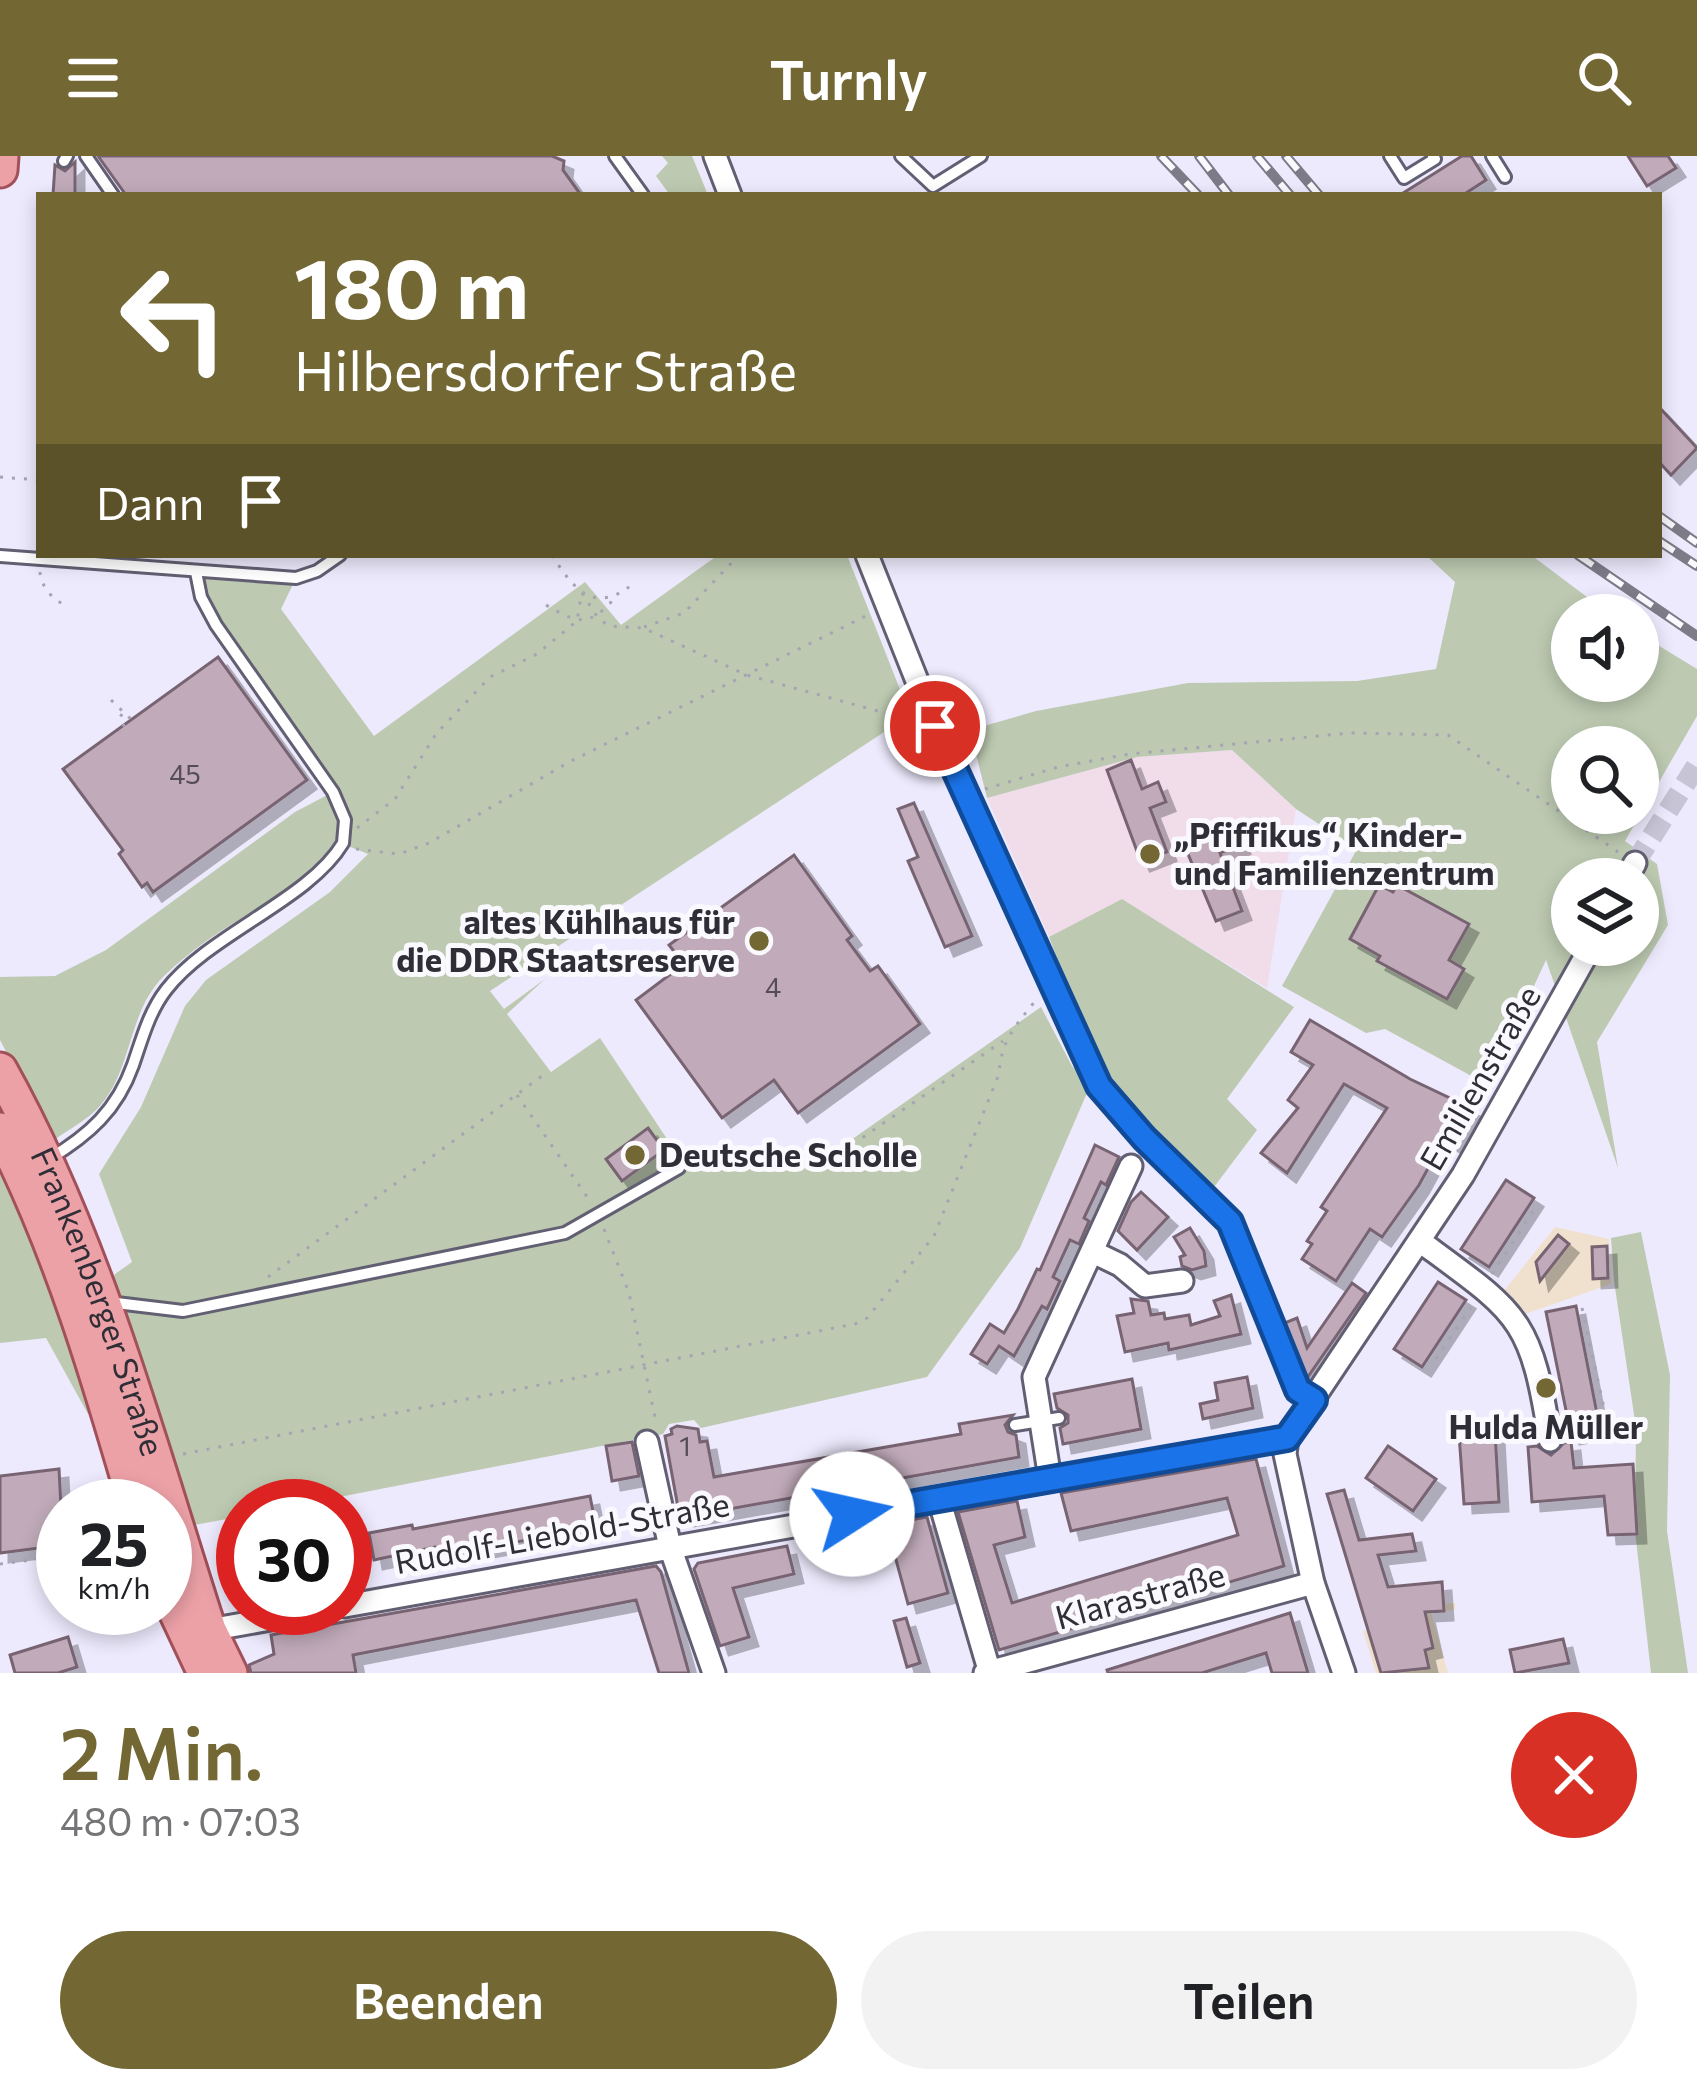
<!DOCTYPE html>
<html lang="de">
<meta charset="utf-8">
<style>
body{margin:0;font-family:Commissioner,sans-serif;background:#f2f2f2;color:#202124;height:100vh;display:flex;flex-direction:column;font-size:45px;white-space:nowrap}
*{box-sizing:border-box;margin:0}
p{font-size:39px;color:#757577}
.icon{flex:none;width:66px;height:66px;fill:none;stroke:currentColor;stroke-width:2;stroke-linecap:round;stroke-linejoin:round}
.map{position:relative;height:1517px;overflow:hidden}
.details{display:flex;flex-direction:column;background:#fff;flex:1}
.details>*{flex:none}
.top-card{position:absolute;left:36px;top:36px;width:1626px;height:366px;border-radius:0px;box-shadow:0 6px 18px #0003;background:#736734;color:#fff;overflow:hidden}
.fabs{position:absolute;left:1551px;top:438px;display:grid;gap:24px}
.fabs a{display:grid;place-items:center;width:108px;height:108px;border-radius:50%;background:#fff;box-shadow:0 6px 18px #0003;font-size:60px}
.speed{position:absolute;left:36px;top:1323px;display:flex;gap:24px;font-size:60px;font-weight:700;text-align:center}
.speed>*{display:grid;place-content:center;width:156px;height:156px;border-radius:50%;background:#fff;box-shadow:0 6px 18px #0003;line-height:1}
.speed small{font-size:30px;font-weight:400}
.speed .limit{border:18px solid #d22;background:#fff;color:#111}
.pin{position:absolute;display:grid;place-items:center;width:102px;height:102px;color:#fff;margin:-51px;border:6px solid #fff;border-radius:50%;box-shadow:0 3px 12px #0007}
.me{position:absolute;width:132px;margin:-66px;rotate:80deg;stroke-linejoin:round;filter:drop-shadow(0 0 9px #0008)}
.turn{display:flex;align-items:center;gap:42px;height:252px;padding:0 60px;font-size:54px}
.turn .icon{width:156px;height:156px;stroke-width:2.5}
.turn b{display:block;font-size:84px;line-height:102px}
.then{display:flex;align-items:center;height:114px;padding:0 60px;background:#0003;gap:24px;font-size:45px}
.round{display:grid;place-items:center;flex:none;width:126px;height:126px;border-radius:63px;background:#f2f2f2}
.summary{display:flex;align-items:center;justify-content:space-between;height:204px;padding:0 60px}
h1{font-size:72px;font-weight:600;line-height:90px;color:#736734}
.cta{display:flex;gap:24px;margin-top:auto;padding:24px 60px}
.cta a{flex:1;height:138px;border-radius:72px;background:#736734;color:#fff;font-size:48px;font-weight:600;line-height:138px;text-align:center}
.cta a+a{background:#f2f2f2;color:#202124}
header{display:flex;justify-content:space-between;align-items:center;height:156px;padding:0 60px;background:#736734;color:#fff;font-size:54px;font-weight:600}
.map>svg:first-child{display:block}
.industrial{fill:#efe1cd}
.education{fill:#f1dcea}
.green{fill:#bdcab1;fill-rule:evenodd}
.building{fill:#c1abba;stroke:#786472;stroke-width:3;filter:url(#shadow)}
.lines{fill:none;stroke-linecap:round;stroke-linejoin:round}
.minor-tunnel{stroke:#c7c4d5;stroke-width:21;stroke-dasharray:21 10;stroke-linecap:butt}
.service-casing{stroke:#625f73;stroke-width:16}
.minor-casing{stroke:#625f73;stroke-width:27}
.primary-casing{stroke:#a25059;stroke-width:39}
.path{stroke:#a6a3b3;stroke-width:3;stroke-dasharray:3 9;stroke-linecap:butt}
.service{stroke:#fff;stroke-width:10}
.minor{stroke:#fff;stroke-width:21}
.primary{stroke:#eca1a7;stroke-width:33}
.rail-casing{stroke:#7d7b88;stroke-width:10}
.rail{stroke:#faf9fe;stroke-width:6;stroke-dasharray:18;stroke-linecap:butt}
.route-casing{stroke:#114b97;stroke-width:30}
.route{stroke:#1a73e8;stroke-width:21}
.poi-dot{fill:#736734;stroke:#faf9fe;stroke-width:4.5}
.labels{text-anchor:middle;stroke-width:10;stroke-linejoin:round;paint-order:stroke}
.number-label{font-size:27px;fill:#544c57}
.poi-label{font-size:33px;font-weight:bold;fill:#2f2d36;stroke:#faf9fe;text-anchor:start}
.street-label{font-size:33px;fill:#2f2d36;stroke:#faf9fe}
</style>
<header><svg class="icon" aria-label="menu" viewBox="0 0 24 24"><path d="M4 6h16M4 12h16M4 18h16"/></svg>Turnly<svg class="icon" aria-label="search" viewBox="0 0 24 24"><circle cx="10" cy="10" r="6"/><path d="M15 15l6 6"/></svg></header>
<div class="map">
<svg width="1697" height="1517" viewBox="0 0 1697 1517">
<defs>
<filter id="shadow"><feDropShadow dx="9" dy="9" stdDeviation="0" flood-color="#0004"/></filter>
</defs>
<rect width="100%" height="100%" fill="#edeafd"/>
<g class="industrial">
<polygon points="1555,1071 1609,1083 1611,1128 1525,1158 1503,1136"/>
<polygon points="1455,1447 1455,1454 1431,1456 1448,1517 1376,1517 1363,1475 1398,1466 1397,1451"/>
</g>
<polygon class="education" points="1232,594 1296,653 1267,832 1122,744 1049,781 987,642 1137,601"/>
<g class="green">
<polygon points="662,0 692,0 708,39 670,39 656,20 668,7"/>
<path d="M718,399H847L910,559L490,835L504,853L545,823L507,858L551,916L600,882L683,1007L821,1005L1041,851L1072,910L1090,930L1020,1092L927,1221L701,1272L694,1264L669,1268L663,1278L293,1350H243V1360L189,1370L111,1127L115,1118L132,1106L99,1018L141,951L185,850L206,824L330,736L368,698L343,688C289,743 219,766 164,820C127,856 133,915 98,952C86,965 67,974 53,985L0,884V821L55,820L106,794L295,656L333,636L216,469L196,416L296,422L281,453L374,580L585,426L621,469Z"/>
<path d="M1426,399H1531L1611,459H1572V525H1638V477L1697,513V560L1625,685L1657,708L1668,769L1597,886L1618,1012L1546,804L1488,929L1385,873L1366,877L1282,830L1357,693L1296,653L1232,594L1137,601L987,642L970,574L1036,555L1188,527L1357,525L1436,513L1455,426ZM1572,591H1638V657H1572ZM1572,723H1638V789H1572Z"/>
<polygon points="1122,743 1294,851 1227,943 1257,974 1205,1043 1139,971 1102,923 1049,781"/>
<path d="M0,1018C36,1095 65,1175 90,1256L88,1258L46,1182L0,1187Z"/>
<polygon points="1641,1076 1670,1219 1667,1375 1688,1517 1651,1517 1635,1375 1636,1272 1614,1125 1611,1082"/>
</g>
<g class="building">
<polygon points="98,0 552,0 564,5 563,14 581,39 126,39"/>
<polygon points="1462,0 1471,0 1486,24 1463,39 1400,39"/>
<polygon points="1628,0 1668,0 1676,12 1647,30"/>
<polygon points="75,6 75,39 53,39 55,9 65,15"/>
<polygon points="1659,251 1697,292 1671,319 1659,306"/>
<polygon points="218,501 307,624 153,736 147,727 142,731 119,698 123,694 63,613"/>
<polygon points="1131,604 1142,633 1158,626 1166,646 1150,652 1167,696 1141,706 1107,614"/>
<polygon points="914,647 972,780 945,791 908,705 918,701 898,653"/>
<polygon points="1232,667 1241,689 1220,697 1242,755 1216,765 1183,686"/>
<polygon points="794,699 852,780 847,784 870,815 878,810 920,868 798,957 774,924 722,962 636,844 684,808 669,789"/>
<polygon points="1379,729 1393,736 1397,729 1469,768 1449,804 1464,813 1447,843 1377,805 1380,800 1350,783"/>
<polygon points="1310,864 1410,923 1475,954 1456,990 1444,983 1419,1029 1382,1081 1370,1073 1336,1125 1302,1103 1312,1088 1307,1085 1327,1055 1321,1051 1387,952 1344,928 1287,1017 1261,997 1298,952 1288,944 1313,909 1291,896"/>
<polygon points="648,972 664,994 622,1025 606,1003"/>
<polygon points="1095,989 1119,1001 1106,1029 1101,1026 1084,1062 1089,1065 1079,1088 1070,1084 1053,1121 1060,1125 1047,1153 1042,1150 1014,1200 999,1190 987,1208 971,1198 990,1168 1004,1177 1018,1153 1037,1113 1040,1114"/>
<polygon points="1506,1024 1534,1042 1489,1111 1461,1093"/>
<polygon points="1141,1036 1168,1061 1137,1094 1118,1075 1131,1046"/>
<polygon points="1190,1072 1204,1095 1206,1110 1192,1114 1182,1110 1180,1101 1185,1099 1174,1081"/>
<polygon points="1558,1079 1569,1088 1540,1125 1536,1106"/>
<polygon points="1607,1090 1608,1122 1593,1123 1592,1091"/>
<polygon points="1438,1126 1466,1144 1422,1211 1394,1193"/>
<polygon points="1352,1127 1366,1137 1305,1225 1282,1168 1297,1162 1307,1192"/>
<polygon points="1231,1139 1241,1178 1169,1194 1168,1187 1125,1196 1117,1160 1134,1157 1131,1143 1148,1145 1151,1159 1164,1157 1165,1163 1189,1159 1191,1169 1220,1160 1214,1145"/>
<polygon points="1576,1150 1600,1273 1571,1279 1546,1156"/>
<polygon points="1247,1221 1253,1252 1203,1263 1200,1248 1218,1244 1215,1227"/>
<polygon points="1132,1223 1141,1273 1063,1288 1060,1272 1068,1267 1068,1259 1057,1252 1054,1238"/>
<polygon points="1013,1259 1005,1269 1008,1276 1016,1279 1019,1301 685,1361 679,1357 665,1280 672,1278 671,1273 677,1270 698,1273 700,1286 707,1285 714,1321 961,1278 959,1268"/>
<polygon points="1495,1276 1499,1346 1464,1348 1459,1278"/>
<polygon points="632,1286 639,1320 612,1325 606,1290"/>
<polygon points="1571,1286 1574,1312 1633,1308 1637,1378 1608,1379 1604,1340 1532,1346 1528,1291 1537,1290 1551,1299 1564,1287"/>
<polygon points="1388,1290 1436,1323 1413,1355 1366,1322"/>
<polygon points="1256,1303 1284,1410 999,1494 958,1356 1017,1345 1025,1381 994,1389 1012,1447 1238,1379 1227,1342 1071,1375 1061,1337"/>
<polygon points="59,1313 63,1389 0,1397 0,1320"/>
<polygon points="1344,1334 1359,1384 1412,1378 1416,1395 1378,1399 1388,1431 1442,1426 1444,1455 1425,1456 1433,1492 1425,1494 1429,1512 1381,1517 1327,1338"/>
<polygon points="590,1340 596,1371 437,1401 435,1391 374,1404 369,1377 412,1369 413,1373"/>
<polygon points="927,1361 948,1437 908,1448 892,1389 870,1394 865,1372"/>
<polygon points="787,1390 794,1418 733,1432 749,1481 720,1490 694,1413 698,1407"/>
<polygon points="656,1410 661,1416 689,1517 659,1517 636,1444 353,1499 356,1517 251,1517 249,1509 274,1498 271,1479"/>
<polygon points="1290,1457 1308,1517 1272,1517 1266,1497 1202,1517 1108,1517 1107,1514"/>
<polygon points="906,1462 920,1507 907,1511 894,1465"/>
<polygon points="68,1481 77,1511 58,1517 15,1517 10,1499"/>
<polygon points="1563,1483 1569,1507 1515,1517 1510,1494"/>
</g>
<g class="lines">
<polyline class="minor-tunnel" points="1635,707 1697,609"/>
<g class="service-casing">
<g id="service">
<polyline points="86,0 113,39"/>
<polyline points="615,0 643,39"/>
<polyline points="901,0 933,30 981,0"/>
<polyline points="1390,0 1404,22 1435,3 1433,0"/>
<polyline points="1492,0 1505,21"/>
<polyline points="64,5 67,0"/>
<polyline points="0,400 296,422 317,415 340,399"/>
<polyline points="1098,930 1144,982 1230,1066 1298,1234 1311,1243"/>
<path d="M49,1003C89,979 117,954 133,909C142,883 149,856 166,834C209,778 309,744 343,687L345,664L333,636L216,469L201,441L196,416"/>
<polyline points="108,1146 183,1155 565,1077 679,1012"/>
<polyline points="1015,1269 1059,1262"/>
</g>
</g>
<g class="minor-casing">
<g id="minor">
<polyline points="715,0 730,39"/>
<polyline points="867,399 935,570 1098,930"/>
<polyline points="1626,723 1635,707"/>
<path d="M1421,1086C1519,1158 1531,1161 1550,1284"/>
<polyline points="1093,1096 1120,1109 1145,1130 1182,1125"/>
<polyline points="1287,1282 1463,1019 1592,789"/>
<polyline points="1287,1282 1285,1298 1313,1427 1344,1517"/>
<polyline points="647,1286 670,1391 714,1517"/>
<polyline points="1050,1323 1034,1221 1131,1010"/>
<polyline points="939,1343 990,1517"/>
<polyline points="345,1450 1287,1282"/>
<polyline points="209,1474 332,1452"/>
<polyline points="985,1517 1313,1427"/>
</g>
</g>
<g class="primary-casing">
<g id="primary">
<polyline points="0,14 1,0"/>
<path id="s1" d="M0,914C97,1088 148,1286 209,1474L230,1517"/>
<path d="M0,974C61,1093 99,1222 136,1350"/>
<polyline points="165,1432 205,1517"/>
</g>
</g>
<g class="path">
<polyline points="0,321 39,324"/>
<path d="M552,399C574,434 594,459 633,428"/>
<path d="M40,416C41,430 53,445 66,449"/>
<polyline points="582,437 598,462 609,470 643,472 747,519 914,565"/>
<path d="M546,449C577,467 588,472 614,443"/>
<polyline points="644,471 684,457 739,399"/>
<polyline points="111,544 136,568"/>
<polyline points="122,558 119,563 128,575"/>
<polyline points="985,633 1058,611 1130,598 1350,577 1448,579 1618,696"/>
<polyline points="357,672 395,643 436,578 490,521 537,498 577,465 581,440"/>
<polyline points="356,693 399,698 429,687 571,605 870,458"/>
<polyline points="517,939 592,1048"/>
<polyline points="691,1010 824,1008 1003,885"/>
<polyline points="604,1073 629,1137 656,1266"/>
<polyline points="1492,1118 1534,1054"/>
<polyline points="268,1121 542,920"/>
<polyline points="1582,1152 1609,1275"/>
<polyline points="1436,1203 1471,1151"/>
<path d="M183,1298L855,1168L867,1162L934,1080L999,918C1001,884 1016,869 1036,844"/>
<polyline points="0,1408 63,1400"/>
</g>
<use href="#service" class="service"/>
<use href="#minor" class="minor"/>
<use href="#primary" class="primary"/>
<g class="rail-casing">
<g id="rail">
<polyline points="1161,0 1198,39"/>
<polyline points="1199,0 1229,39"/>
<polyline points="1257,0 1290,39"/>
<polyline points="1286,0 1319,39"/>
<polyline points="1659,360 1697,387"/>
<polyline points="1659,385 1697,410"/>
<polyline points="1578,399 1697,480"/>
</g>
</g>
<use href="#rail" class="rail"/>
</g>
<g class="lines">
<g class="route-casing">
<polyline id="route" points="852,1358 1287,1282 1314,1244 1298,1234 1230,1066 1144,982 1099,930 935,570"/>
</g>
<use href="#route" class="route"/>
</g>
<g class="poi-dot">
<circle cx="1150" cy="698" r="12"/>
<circle cx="759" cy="785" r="12"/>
<circle cx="635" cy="999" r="12"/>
<circle cx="1546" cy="1232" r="12"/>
</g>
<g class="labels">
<g class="number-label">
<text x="185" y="628">45</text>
<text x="773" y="841">4</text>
<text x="685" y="1300">1</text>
</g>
<g class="poi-label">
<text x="1174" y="691">„Pfiffikus“, Kinder-<tspan x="1174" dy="38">und Familienzentrum</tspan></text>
<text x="735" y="778" text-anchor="end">altes Kühlhaus für<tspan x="735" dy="38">die DDR Staatsreserve</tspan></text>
<text x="659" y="1011">Deutsche Scholle</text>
<text x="1546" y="1283" text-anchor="middle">Hulda Müller</text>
</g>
<g class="street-label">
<text transform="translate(1480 922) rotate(-60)" y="12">Emilienstraße</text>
<text dy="12" stroke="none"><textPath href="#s1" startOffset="252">Frankenberger Straße</textPath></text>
<text transform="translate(562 1377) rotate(-10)" y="12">Rudolf-Liebold-Straße</text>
<text transform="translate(1140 1440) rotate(-15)" y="12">Klarastraße</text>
</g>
</g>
</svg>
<div class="fabs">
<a><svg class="icon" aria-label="sound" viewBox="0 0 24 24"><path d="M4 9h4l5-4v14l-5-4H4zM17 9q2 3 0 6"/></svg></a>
<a><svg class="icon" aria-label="search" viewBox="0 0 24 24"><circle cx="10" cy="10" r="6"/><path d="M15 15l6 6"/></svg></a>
<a><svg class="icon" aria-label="layers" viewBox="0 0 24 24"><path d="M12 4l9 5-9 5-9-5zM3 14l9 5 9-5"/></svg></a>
</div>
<div class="speed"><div>25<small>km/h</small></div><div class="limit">30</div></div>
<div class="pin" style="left:935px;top:570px;background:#d93025"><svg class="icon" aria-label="arrive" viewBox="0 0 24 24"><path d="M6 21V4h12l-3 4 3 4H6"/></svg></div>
<svg class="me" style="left:852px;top:1358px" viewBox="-20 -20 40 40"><circle r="19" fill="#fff"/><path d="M0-13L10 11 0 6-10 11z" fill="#1a73e8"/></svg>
<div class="top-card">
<div class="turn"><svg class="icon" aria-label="left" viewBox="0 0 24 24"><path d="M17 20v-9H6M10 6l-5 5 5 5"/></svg><div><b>180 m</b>Hilbersdorfer Straße</div></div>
<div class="then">Dann<svg class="icon" aria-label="arrive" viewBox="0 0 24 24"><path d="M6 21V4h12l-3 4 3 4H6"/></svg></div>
</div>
</div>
<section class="details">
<div class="summary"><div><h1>2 Min.</h1><p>480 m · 07:03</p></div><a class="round" style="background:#d93025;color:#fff"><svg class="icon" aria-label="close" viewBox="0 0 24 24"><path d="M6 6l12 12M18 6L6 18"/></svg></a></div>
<div class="cta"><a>Beenden</a><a>Teilen</a></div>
</section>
